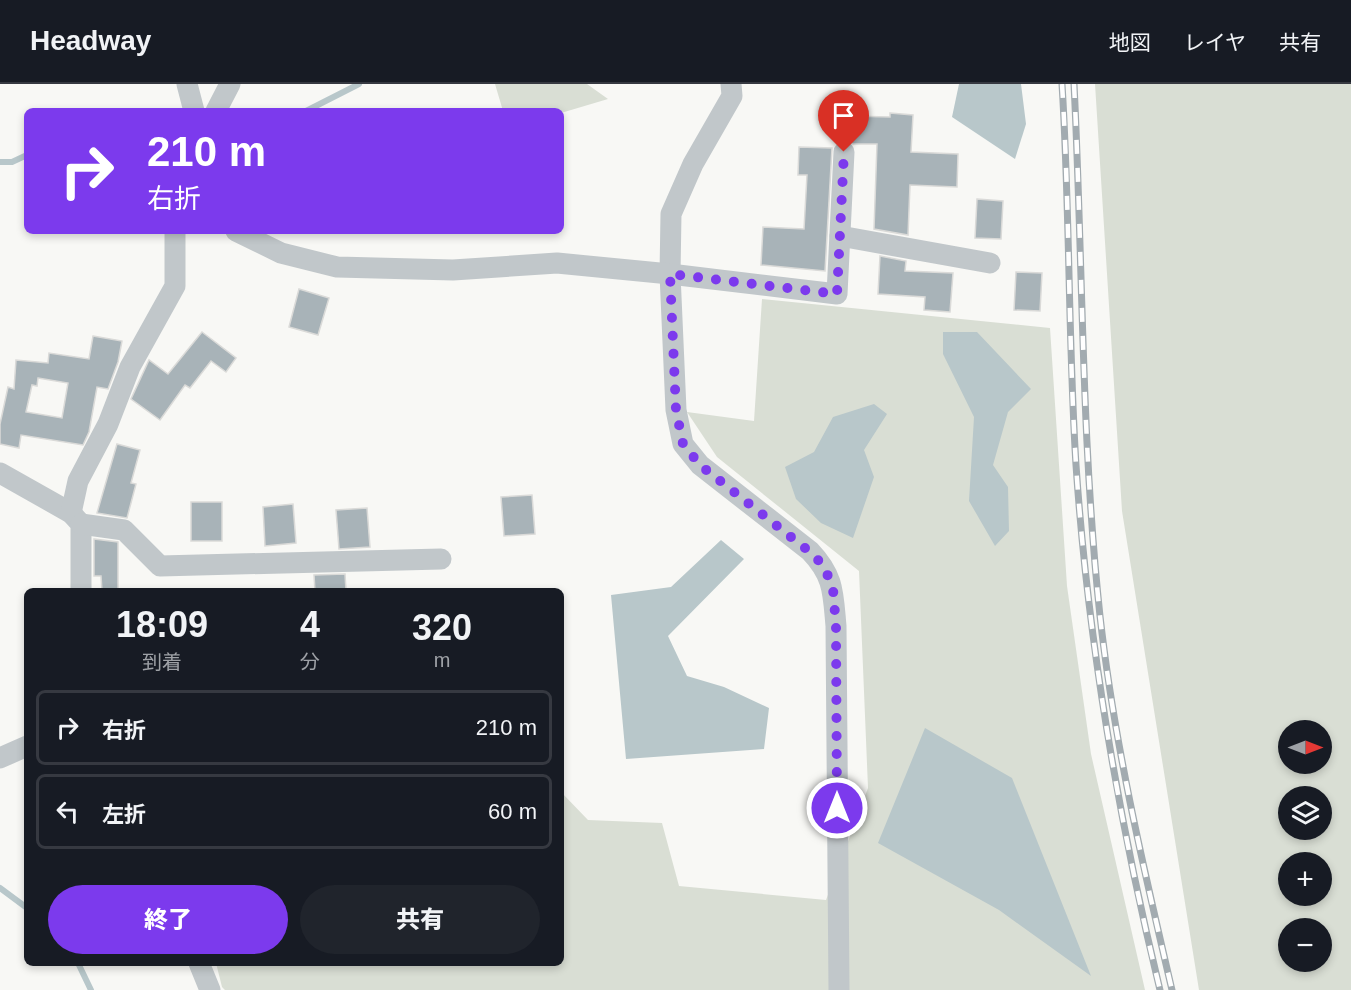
<!DOCTYPE html>
<html lang="ja">
<meta charset="utf-8">
<style>
body{margin:0;font-family:Helvetica,"Noto Sans JP",sans-serif;background:#20242c;color:#f1f3f6;height:100vh;display:flex;flex-direction:column;font-size:22px;white-space:nowrap}
*{box-sizing:border-box;margin:0}
p{font-size:20px;color:#9ea1a6}
.icon{flex:none;width:33px;height:33px;fill:none;stroke:currentColor;stroke-width:2;stroke-linecap:round;stroke-linejoin:round}
.map{position:relative;flex:1;overflow:hidden}
.side{position:absolute;left:24px;top:504px;width:540px;height:378px;display:flex;flex-direction:column;background:#171b24;border-radius:9px;box-shadow:0 3px 9px #0003}
.side>*{flex:none}
.guide{position:absolute;left:24px;top:24px;width:540px;height:126px;border-radius:9px;box-shadow:0 3px 9px #0003;background:#7c3aed;color:#fff;overflow:hidden}
.needle{width:39px;rotate:90deg}
.tools{position:absolute;left:1278px;top:636px;display:grid;gap:12px}
.tools a{display:grid;place-items:center;width:54px;height:54px;border-radius:50%;background:#171b24;box-shadow:0 3px 9px #0003;font-size:30px}
.pin{position:absolute;display:grid;place-items:center;width:51px;height:51px;color:#fff;margin:-62px -26px;border-radius:50% 50% 50% 0;rotate:-45deg;box-shadow:0 0 6px #0007}
.pin .icon{rotate:45deg}
.me{position:absolute;width:66px;margin:-33px;rotate:0deg;stroke-linejoin:round;filter:drop-shadow(0 0 4px #0008)}
.turn{display:flex;align-items:center;gap:21px;height:126px;padding:0 24px;font-size:27px}
.turn .icon{width:78px;height:78px;stroke-width:2.5}
.turn b{display:block;font-size:42px;line-height:51px}
.eta{display:flex;justify-content:space-evenly;align-items:center;height:102px;text-align:center}
.eta b{font-size:36px;font-weight:800;line-height:42px}
.primary-button{display:flex;gap:12px;margin-top:auto;padding:12px 24px}
.primary-button a{flex:1;height:69px;border-radius:36px;background:#7c3aed;color:#fff;font-size:24px;font-weight:800;line-height:69px;text-align:center}
.primary-button a+a{background:#20242c;color:#f1f3f6}
ul{padding:0;list-style:none}
li{display:flex;align-items:center;gap:18px;height:75px;margin:0 12px 9px;padding:0 12px;border:3px solid #363941;border-radius:9px}
li div{flex:1}
li b{display:block;font-size:22px}
li em{font-style:normal}
header{display:flex;align-items:center;gap:36px;box-sizing:border-box;height:84px;padding:0 30px;background:#171b24;border-bottom:2px solid #363941}
header strong{font-size:28px}
nav{display:flex;gap:33px;margin-inline-start:auto;font-size:21px}
.map>svg:first-child{display:block}
.green{fill:#d9ded4;fill-rule:evenodd}
.water{fill:#b8c7ca}
.lines{fill:none;stroke-linecap:round;stroke-linejoin:round}
.stream{stroke:#b8c7ca;stroke-width:6}
.building{fill:#a8b3b8;stroke:#dadad8;stroke-width:1.5;fill-rule:evenodd}
.minor{stroke:#c1c7ca;stroke-width:21}
.rail-casing{stroke:#a2abb0;stroke-width:7}
.rail{stroke:#fff;stroke-width:4.5;stroke-dasharray:14;stroke-linecap:butt}
.route{stroke:#7c3aed;stroke-width:10;stroke-dasharray:0 18}
</style>
<header>
<strong>Headway</strong>
<nav><a>地図</a><a>レイヤ</a><a>共有</a></nav>
</header>
<div class="map">
<svg width="1351" height="906" viewBox="0 0 1351 906">
<rect width="100%" height="100%" fill="#f8f8f5"/>
<g class="green">
<polygon points="495,0 587,0 608,15 561,29 561,27 503,27"/>
<path d="M1095,0H1351V906H1199L1122,427ZM1288,646H1322V680H1288ZM1288,712H1322V746H1288ZM1288,778H1322V812H1288ZM1288,844H1322V878H1288Z"/>
<polygon points="762,215 1050,244 1067,502 1091,670 1145,906 225,906 222,903 216,879 561,879 561,708 588,736 662,739 679,802 826,816 868,704 859,487 717,373 687,328 754,337"/>
</g>
<g class="water">
<polygon points="959,0 1021,0 1026,40 1015,75 952,33"/>
<polygon points="943,248 977,248 1031,305 1008,328 993,381 1008,403 1009,447 995,462 969,417 974,333 943,270"/>
<polygon points="874,320 887,330 864,366 874,393 853,454 821,439 796,415 785,383 814,368 833,333"/>
<polygon points="721,456 744,475 668,552 687,592 724,603 769,624 764,665 626,675 611,511 671,503"/>
<polygon points="925,644 1012,694 1091,892 999,826 878,759"/>
</g>
<g class="lines">
<g class="stream">
<polyline points="306,27 359,0"/>
<polyline points="0,78 12,78 27,71"/>
<polyline points="0,804 27,824"/>
<polyline points="78,879 91,906"/>
</g>
</g>
<g class="building">
<polygon points="890,29 913,31 911,68 958,70 957,103 910,101 908,151 874,145 877,60 853,60 848,56 849,32 890,33"/>
<polygon points="799,63 832,64 825,187 761,181 763,143 804,145 807,91 798,91"/>
<polygon points="977,115 1003,117 1001,155 975,154"/>
<polygon points="880,172 906,177 905,187 953,189 950,228 924,226 925,213 878,210"/>
<polygon points="1016,188 1042,189 1040,227 1014,226"/>
<polygon points="299,205 329,214 318,251 289,243"/>
<polygon points="202,248 236,274 226,288 211,277 190,304 185,301 160,336 131,315 149,276 168,290"/>
<path d="M93,252L122,257L118,278L108,305L97,303L89,348L83,361L21,351L19,364L0,360V340L8,303L14,305L16,276L48,279L49,269L89,275ZM38,294L68,299L62,334L26,328L32,301L37,302Z"/>
<polygon points="117,360 140,366 131,399 136,400 127,434 97,429"/>
<polygon points="532,411 535,450 504,452 501,413"/>
<rect x="191" y="418" width="31" height="39"/>
<polygon points="293,420 296,459 265,462 263,423"/>
<polygon points="367,424 370,463 339,465 336,426"/>
<polygon points="94,455 118,458 118,507 102,507 101,492 94,492"/>
<polygon points="345,490 346,507 315,507 314,491"/>
</g>
<g class="lines">
<g class="minor">
<polyline points="187,0 194,27"/>
<path d="M731,0L732,12L693,80L671,130L670,190L676,326L683,360L700,381L810,467C834,492 833,509 836,542L839,906"/>
<polyline points="216,27 230,0"/>
<polyline points="236,147 281,169 337,183 453,186 557,179 670,190 837,210 844,68"/>
<polyline points="840,152 990,179"/>
<polyline points="0,389 71,429 81,440 81,507"/>
<polyline points="71,429 78,397 108,340 130,283 175,202 175,147"/>
<polyline points="81,440 124,446 160,482 441,475"/>
<polyline points="0,674 27,662"/>
<polyline points="199,879 210,906"/>
</g>
<g class="rail-casing">
<g id="rail">
<path d="M1062,0C1070,127 1068,254 1076,381C1088,558 1118,733 1160,906"/>
<path d="M1074,0C1083,178 1081,355 1100,532C1114,658 1143,782 1172,906"/>
</g>
</g>
<use href="#rail" class="rail"/>
</g>
<g class="lines">
<polyline class="route" points="837,724 836,542 833,505 824,482 810,468 700,381 683,360 676,326 670,190 837,210 844,68"/>
</g>
</svg>
<div class="tools">
<a><svg class="needle" viewBox="-14 -14 28 28"><path d="M0-13l5 13h-10z" fill="#e53935"/><path d="M0 13l5-13h-10z" fill="#9ea1a6"/></svg></a>
<a><svg class="icon" aria-label="layers" viewBox="0 0 24 24"><path d="M12 4l9 5-9 5-9-5zM3 14l9 5 9-5"/></svg></a>
<a>+</a>
<a>−</a>
</div>
<div class="pin" style="left:844px;top:68px;background:#d93025"><svg class="icon" aria-label="arrive" viewBox="0 0 24 24"><path d="M6 21V4h12l-3 4 3 4H6"/></svg></div>
<svg class="me" style="left:837px;top:724px" viewBox="-20 -20 40 40"><circle r="17" fill="#7c3aed" stroke="#fff" stroke-width="3"/><path d="M0-11L8 9 0 5-8 9z" fill="#fff"/></svg>
<div class="guide">
<div class="turn"><svg class="icon" aria-label="right" viewBox="0 0 24 24"><path d="M7 20v-9h11M14 6l5 5-5 5"/></svg><div><b>210 m</b>右折</div></div>
</div>
<section class="side">
<div class="eta">
<div><b>18:09</b><p>到着</p></div>
<div><b>4</b><p>分</p></div>
<div><b>320</b><p>m</p></div>
</div>
<ul>
<li><svg class="icon" aria-label="right" viewBox="0 0 24 24"><path d="M7 20v-9h11M14 6l5 5-5 5"/></svg><div><b>右折</b></div><em>210 m</em></li>
<li><svg class="icon" aria-label="left" viewBox="0 0 24 24"><path d="M17 20v-9H6M10 6l-5 5 5 5"/></svg><div><b>左折</b></div><em>60 m</em></li>
</ul>
<div class="primary-button"><a>終了</a><a>共有</a></div>
</section>
</div>
